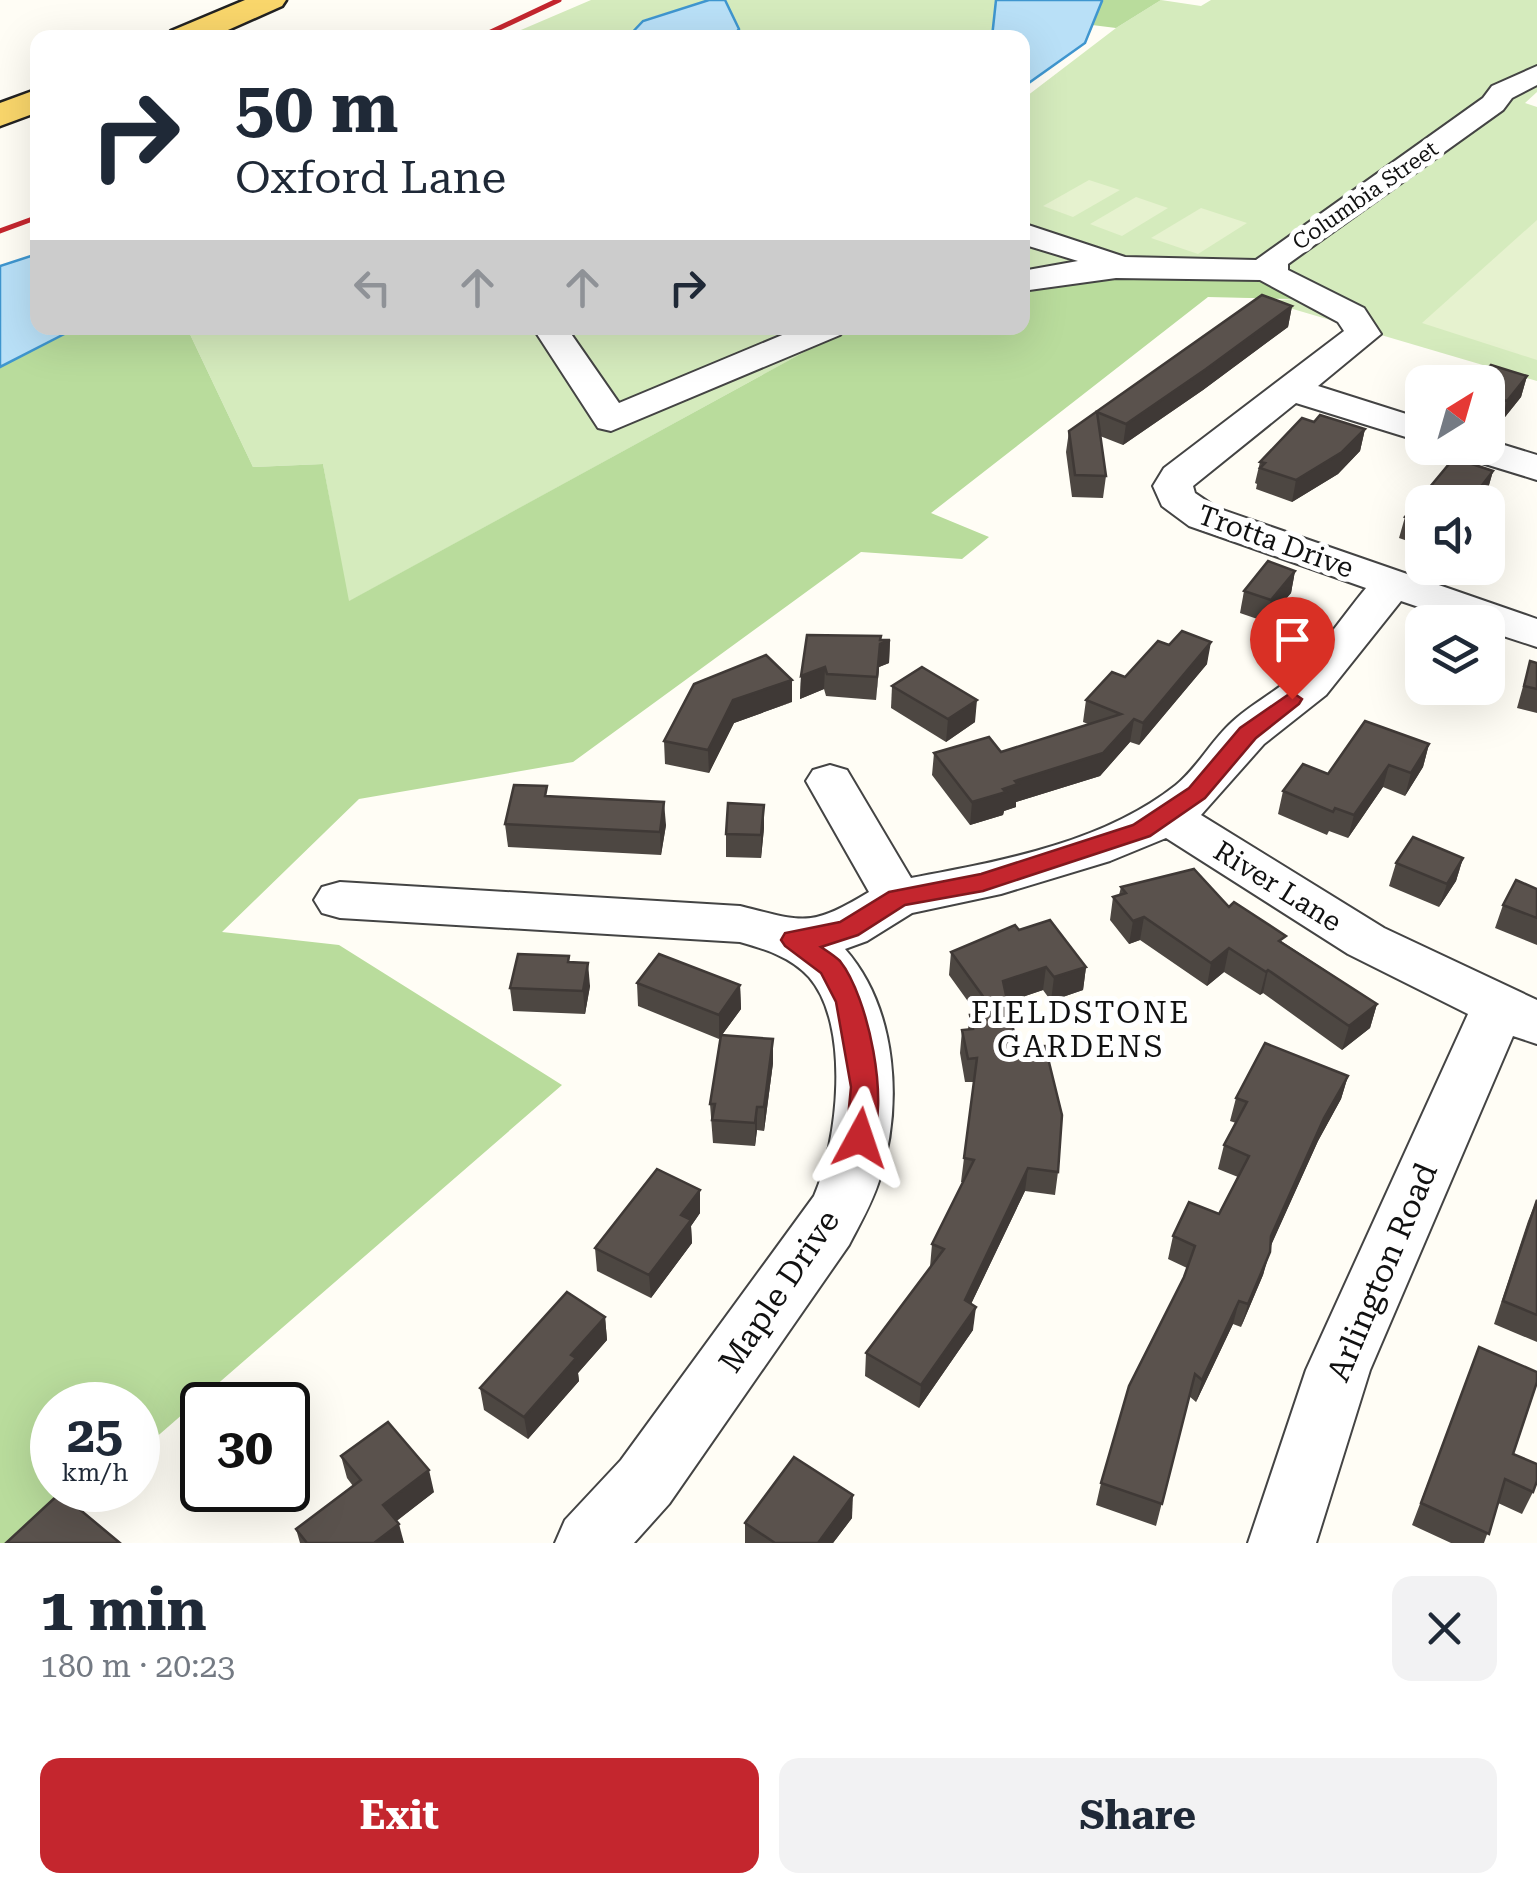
<!DOCTYPE html>
<meta charset="utf-8">
<style>
body{margin:0;font-family:"Roboto Serif",serif;background:#f2f2f3;color:#1f2937;height:100vh;display:flex;flex-direction:column;font-size:38px;white-space:nowrap}
*{box-sizing:border-box;margin:0}
p{font-size:32px;color:#747a83}
.icon{flex:none;width:55px;height:55px;fill:none;stroke:currentColor;stroke-width:2;stroke-linecap:round;stroke-linejoin:round}
.map{position:relative;height:1543px;overflow:hidden}
.sheet{display:flex;flex-direction:column;background:#fff;flex:1}
.sheet>*{flex:none}
.guide{position:absolute;left:30px;top:30px;width:1000px;height:305px;border-radius:20px;box-shadow:0 10px 40px #0002;background:#fff;color:#1f2937;overflow:hidden}
.needle{width:65px;rotate:37deg}
.controls{position:absolute;left:1405px;top:365px;display:grid;gap:20px}
.controls a{display:grid;place-items:center;width:100px;height:100px;border-radius:20px;background:#fff;box-shadow:0 10px 40px #0002;font-size:50px}
.speed{position:absolute;left:30px;top:1382px;display:flex;gap:20px;font-size:50px;font-weight:700;text-align:center}
.speed>*{display:grid;place-content:center;width:130px;height:130px;border-radius:50%;background:#fff;box-shadow:0 10px 40px #0002;line-height:1}
.speed small{font-size:25px;font-weight:400}
.speed .limit{border:5px solid #111;border-radius:15px;background:#fff;color:#111}
.pin{position:absolute;display:grid;place-items:center;width:85px;height:85px;color:#fff;margin:-102px -42px;border-radius:50% 50% 50% 0;rotate:-45deg;box-shadow:0 0 10px #0007}
.pin .icon{rotate:45deg}
.me{position:absolute;width:110px;margin:-55px;rotate:5deg;stroke-linejoin:round;filter:drop-shadow(0 0 8px #0008)}
.turn{display:flex;align-items:center;gap:35px;height:210px;padding:0 40px;font-size:45px}
.turn .icon{width:130px;height:130px;stroke-width:2.5}
.turn b{display:block;font-size:70px;line-height:85px}
.lanes{display:flex;align-items:center;height:95px;padding:0 40px;background:#0003;justify-content:center;gap:50px;direction:ltr}
.lanes .off{opacity:.35}
.round{display:grid;place-items:center;flex:none;width:105px;height:105px;border-radius:20px;background:#f2f2f3}
.headline{display:flex;align-items:center;justify-content:space-between;height:170px;padding:0 40px}
h1{font-size:60px;font-weight:700;line-height:75px}
.cta{display:flex;gap:20px;margin-top:auto;padding:20px 40px}
.cta a{flex:1;height:115px;border-radius:20px;background:#c4262e;color:#fff;font-size:40px;font-weight:700;line-height:115px;text-align:center}
.cta a+a{background:#f2f2f3;color:#1f2937}
.map>svg:first-child{display:block}
.green{fill:#d5ebbd}
.forest{fill:#b9dc9c}
.pitch{fill:#e6f2cf}
.water{fill:#b9e0f7;stroke:#3f96cf;stroke-width:2.5}
.lines{fill:none;stroke-linecap:round;stroke-linejoin:round}
.minor-casing{stroke:#444;stroke-width:4}
.major-casing{stroke:#222;stroke-width:5}
.minor{fill:#fff;fill-rule:evenodd}
.major{fill:#f9d66b;fill-rule:evenodd}
.rail{stroke:#c4262e;stroke-width:5}
.wall{fill:#4d4742}
.shaded-wall{fill:#3f3936}
.building{fill:#5a524d;stroke:#3f3936;stroke-width:2.5}
.route{fill:#c4262e;stroke:#7f191e;stroke-width:2.5}
.labels{text-anchor:middle;stroke-width:10;stroke-linejoin:round;paint-order:stroke}
.far-street-label{font-size:22px;fill:#111;stroke:#fff}
.street-label{font-size:28px;fill:#111;stroke:#fff}
.neighbourhood-label{font-size:30px;letter-spacing:2.5px;fill:#111;stroke:#fff}
.near-street-label{font-size:32px;fill:#111;stroke:#fff}
</style>
<div class="map">
<svg width="1537" height="1543" viewBox="0 0 1537 1543">
<rect width="100%" height="100%" fill="#fffdf5"/>
<g class="green">
<polygon points="591,0 709,0 643,20 628,37 502,38"/>
<polygon points="725,0 996,0 992,38 732,37 739,29"/>
<polygon points="1161,0 1201,6 1211,0 1537,0 1537,92 1525,103 1537,107 1537,381 1266,301 1295,299 1023,290 1023,99 1116,28"/>
<polygon points="187,328 848,328 348,602 323,464 253,467"/>
</g>
<g class="forest">
<polygon points="1101,0 1161,0 1116,28 1092,25"/>
<polygon points="1143,274 1260,277 1297,299 1208,297 931,513 989,537 962,559 861,552 573,762 359,799 222,932 339,945 562,1085 138,1453 138,1405 52,1405 52,1490 95,1490 34,1543 0,1543 0,367 76,328 187,328 253,467 323,464 349,601 848,328 1022,328 1023,290"/>
</g>
<g class="pitch">
<polygon points="1089,180 1120,190 1073,217 1043,206"/>
<polygon points="1136,197 1168,208 1122,236 1090,224"/>
<polygon points="1201,208 1247,223 1198,254 1151,238"/>
<polygon points="1537,220 1537,360 1422,323"/>
</g>
<g class="water">
<polygon points="709,0 725,0 739,29 732,37 628,37 643,21"/>
<polygon points="996,0 1101,0 1102,1 1085,43 1023,87 1022,38 992,37"/>
<polygon points="37,254 38,328 76,328 0,367 0,266"/>
</g>
<g class="lines">
<g class="minor-casing">
<g id="minor">
<path d="M1537,66V85L1512,98L1503,110L1288,264V270L1364,308L1381,334L1318,386L1422,419V442L1296,403L1193,486L1195,493L1217,508L1537,619V647L1488,631V622H1463L1401,601L1326,695L1264,744L1201,815L1384,928L1537,1000V1044L1513,1036L1370,1370L1316,1543H1248L1306,1370L1468,1014L1348,954L1166,838L1110,861L1001,894L912,913L867,941L845,949C898,1009 903,1107 879,1181C872,1203 860,1224 849,1245L669,1504L634,1543H555L565,1520L621,1460L814,1196C838,1142 851,1025 809,977C791,957 765,949 740,942L340,918L322,913L314,900L322,887L340,882L740,906C805,922 809,928 869,892L806,781L813,770L830,765L847,770L911,878C1001,861 1103,843 1176,785C1197,768 1211,741 1232,722C1250,705 1274,693 1293,676C1320,651 1342,617 1366,588L1189,526L1162,506L1153,486L1164,468L1344,331L1338,322L1260,280L1116,278L1022,291V271L1078,261L1022,244V223L1125,257L1256,260L1483,98L1492,86Z"/>
<polygon points="533,328 567,328 619,403 799,328 846,328 840,335 611,431 598,428"/>
<polygon points="1488,440 1537,455 1537,480 1459,456 1454,448 1488,448"/>
</g>
</g>
<g class="major-casing">
<g id="major">
<polygon points="245,0 286,0 282,6 210,38 167,38 171,31"/>
<polygon points="38,89 38,112 0,126 0,103"/>
</g>
</g>
<use href="#minor" class="minor"/>
<use href="#major" class="major"/>
<g class="rail">
<polyline points="478,38 559,0"/>
<polyline points="0,231 38,217"/>
</g>
</g>
<g class="wall">
<polygon points="1262,295 1292,306 1288,327 1203,390 1123,445 1100,436 1106,476 1103,498 1072,497 1066,452 1069,431"/>
<polygon points="1527,376 1521,397 1501,422 1488,417 1488,382"/>
<polygon points="1314,422 1365,429 1360,451 1338,474 1292,502 1256,489 1257,484 1255,483 1260,462"/>
<polygon points="1454,458 1493,471 1487,492 1479,502 1422,502 1422,546 1399,538 1405,517"/>
<polygon points="1295,571 1291,593 1266,622 1240,613 1244,591"/>
<polygon points="880,640 890,640 889,663 879,667 876,700 826,696 824,689 800,699 801,676"/>
<polygon points="1422,655 1422,688 1461,688 1451,701 1410,685 1416,663"/>
<polygon points="1530,661 1537,663 1537,713 1517,708"/>
<polygon points="1207,664 1139,745 1130,742 1100,776 1016,802 1016,807 1004,811 1003,815 970,825 932,775 934,753 1001,752 1088,724 1083,722 1086,700 1125,677"/>
<polygon points="892,686 975,722 946,742 891,708"/>
<polygon points="792,702 734,723 709,773 665,764 664,741"/>
<polygon points="1429,744 1423,767 1405,796 1383,787 1348,838 1329,831 1327,835 1278,814 1283,791 1328,774"/>
<polygon points="548,796 666,825 661,855 508,847 505,824"/>
<polygon points="764,828 761,858 726,857 726,834"/>
<polygon points="1463,858 1456,881 1439,907 1389,886 1396,863"/>
<polygon points="1121,887 1229,907 1377,1004 1370,1028 1342,1050 1263,993 1260,995 1224,972 1207,986 1140,940 1129,944 1110,920 1113,897 1119,895"/>
<polygon points="1537,889 1537,945 1495,928 1503,905"/>
<polygon points="1019,930 1086,967 1083,990 1051,1001 1043,990 1008,1002 1017,1047 1058,1172 1055,1195 1025,1191 971,1304 973,1330 919,1408 865,1376 866,1353 930,1267 932,1244 963,1182 961,1182 964,1158 974,1082 965,1082 960,1053 962,1030 968,1029 970,1015 977,1014 949,975 951,952"/>
<polygon points="570,962 590,986 585,1014 513,1011 510,988"/>
<polygon points="637,983 740,985 741,1009 722,1035 773,1039 773,1063 764,1131 757,1130 755,1146 713,1143 710,1104 720,1037 719,1039 638,1006"/>
<polygon points="1348,1076 1341,1099 1318,1141 1270,1247 1263,1275 1241,1327 1233,1324 1196,1402 1189,1396 1156,1526 1096,1505 1101,1483 1187,1268 1168,1259 1173,1236 1219,1214 1238,1177 1218,1169 1224,1145 1236,1123 1230,1121 1236,1098"/>
<polygon points="700,1190 700,1213 691,1226 692,1243 651,1298 597,1271 595,1248"/>
<polygon points="1537,1199 1537,1342 1494,1324 1528,1221"/>
<polygon points="605,1317 607,1340 578,1373 579,1381 528,1439 484,1410 480,1388"/>
<polygon points="1479,1347 1513,1454 1533,1492 1522,1514 1498,1503 1484,1543 1451,1543 1412,1525"/>
<polygon points="341,1456 434,1492 396,1521 404,1543 300,1543 296,1529 353,1486 347,1478"/>
<polygon points="852,1518 833,1543 745,1543 745,1523"/>
</g>
<g class="shaded-wall">
<polygon points="1292,306 1288,327 1203,390 1123,445 1126,424"/>
<polygon points="1527,376 1521,397 1501,422 1507,401"/>
<polygon points="1365,429 1360,451 1338,474 1292,502 1296,480"/>
<polygon points="1493,471 1487,492 1479,502 1469,502"/>
<polygon points="1295,571 1291,593 1266,622 1271,600"/>
<polygon points="890,640 889,663 879,667 876,700 880,644"/>
<polygon points="1211,642 1207,664 1139,745 1143,723"/>
<polygon points="825,667 824,689 800,699 801,676"/>
<polygon points="792,680 792,702 734,723 709,773 708,750 733,700"/>
<polygon points="1455,688 1461,688 1451,701"/>
<polygon points="977,700 975,722 946,742 948,719"/>
<polygon points="1134,719 1130,742 1100,776 1016,802 1016,807 1004,811 1003,815 970,825 972,802 1003,789 1015,781"/>
<polygon points="1429,744 1423,767 1405,796 1411,773"/>
<polygon points="1389,765 1383,787 1348,838 1354,815"/>
<polygon points="664,802 666,825 661,855 660,832"/>
<polygon points="764,805 764,828 761,858 761,835"/>
<polygon points="1463,858 1456,881 1439,907 1447,884"/>
<polygon points="1144,917 1140,940 1129,944 1133,921"/>
<polygon points="1229,948 1224,972 1207,986 1211,963"/>
<polygon points="588,963 590,986 585,1014 583,991"/>
<polygon points="1046,967 1043,990 1001,1004 1003,981"/>
<polygon points="1086,967 1083,990 1051,1001 1054,977"/>
<polygon points="1268,970 1263,993 1260,995 1266,972"/>
<polygon points="740,985 741,1009 719,1039 719,1015"/>
<polygon points="1377,1004 1370,1028 1342,1050 1349,1026"/>
<polygon points="773,1039 773,1063 764,1131 764,1107"/>
<polygon points="1348,1076 1341,1099 1318,1141 1265,1259 1271,1236 1324,1118"/>
<polygon points="757,1107 757,1130 755,1146 755,1123"/>
<polygon points="1028,1168 1025,1191 962,1323 965,1300"/>
<polygon points="700,1190 700,1213 691,1226 692,1243 651,1298 649,1275 681,1215"/>
<polygon points="1270,1252 1263,1275 1241,1327 1248,1304"/>
<polygon points="1239,1301 1233,1324 1196,1402 1202,1380"/>
<polygon points="976,1307 973,1330 919,1408 921,1385"/>
<polygon points="605,1317 607,1340 578,1373 579,1381 528,1439 524,1417 571,1355"/>
<polygon points="429,1470 434,1492 389,1527 383,1505"/>
<polygon points="853,1495 852,1518 833,1543 818,1543"/>
<polygon points="399,1524 404,1543 374,1543"/>
</g>
<g class="building">
<polygon points="1262,295 1292,306 1206,369 1126,424 1097,412 1106,476 1075,475 1069,431"/>
<polygon points="1491,365 1527,376 1507,401 1488,395 1488,382 1475,382"/>
<polygon points="1320,415 1365,429 1342,452 1296,480 1260,468 1265,463 1260,462 1302,418 1314,422"/>
<polygon points="1454,458 1493,471 1469,502 1422,502 1422,523 1405,517"/>
<polygon points="1268,561 1295,571 1271,600 1244,591"/>
<polygon points="1182,631 1211,642 1143,723 1134,719 1103,753 1015,781 1018,784 1003,789 1006,792 972,802 934,753 989,737 1001,752 1121,714 1086,700 1112,672 1125,677 1158,641 1169,645"/>
<polygon points="807,635 881,636 880,640 890,640 880,644 877,677 827,674 825,667 801,676"/>
<polygon points="766,655 792,680 733,700 708,750 664,741 694,684"/>
<polygon points="1422,655 1422,665 1416,663"/>
<polygon points="1530,661 1537,663 1537,689 1524,686"/>
<polygon points="922,667 977,700 948,719 892,686"/>
<polygon points="1365,721 1429,744 1411,773 1389,765 1354,815 1335,808 1333,812 1283,791 1303,764 1328,774"/>
<polygon points="514,785 547,786 545,796 664,802 660,832 505,824"/>
<polygon points="728,803 764,805 761,835 726,834"/>
<polygon points="1413,837 1463,858 1447,884 1396,863"/>
<polygon points="1194,869 1229,907 1234,902 1286,936 1279,941 1377,1004 1349,1026 1268,970 1266,972 1229,948 1211,963 1144,917 1133,921 1113,897 1126,893 1121,887"/>
<polygon points="1516,880 1537,889 1537,918 1503,905"/>
<polygon points="1050,920 1086,967 1054,977 1046,967 1003,981 1017,1047 1045,1046 1062,1115 1058,1172 1028,1168 965,1300 976,1307 921,1385 866,1353 944,1249 932,1244 974,1160 964,1158 977,1058 968,1059 962,1030 973,1029 970,1015 995,1013 951,952 1015,925 1019,930"/>
<polygon points="518,954 569,956 568,962 588,963 583,991 510,988"/>
<polygon points="659,954 740,985 719,1015 637,983"/>
<polygon points="721,1035 773,1039 764,1107 757,1107 755,1123 712,1120 715,1104 710,1104"/>
<polygon points="1265,1043 1348,1076 1324,1118 1271,1236 1270,1252 1248,1304 1239,1301 1202,1380 1195,1374 1162,1504 1101,1483 1129,1386 1184,1277 1195,1246 1173,1236 1189,1202 1219,1214 1249,1156 1224,1145 1247,1102 1236,1098"/>
<polygon points="657,1169 700,1190 681,1215 691,1220 649,1275 595,1248"/>
<polygon points="1537,1200 1537,1315 1503,1301"/>
<polygon points="567,1292 605,1317 571,1355 576,1358 524,1417 480,1388"/>
<polygon points="1479,1347 1537,1372 1537,1382 1513,1454 1537,1464 1537,1481 1533,1492 1505,1479 1489,1534 1421,1503"/>
<polygon points="388,1422 429,1470 383,1505 399,1524 374,1543 307,1543 296,1529 361,1480 341,1456"/>
<polygon points="794,1457 853,1495 818,1543 775,1543 745,1523"/>
<polygon points="60,1493 120,1543 6,1543"/>
</g>
<path class="route" d="M1292,692L1302,699L1299,704L1256,738L1205,798L1150,836L983,891L905,905L858,935L821,947C827,951 835,956 840,961C868,996 891,1105 870,1146L860,1149L850,1146L846,1138L851,1087L836,1002L821,973L785,946L781,940L785,933L840,922L889,892L981,874L1133,825L1189,788L1240,728Z"/>
<g class="labels">
<g class="far-street-label">
<text transform="translate(1365 195) rotate(-35)" y="8">Columbia Street</text>
</g>
<g class="street-label">
<text transform="translate(1276 541) rotate(20)" y="10">Trotta Drive</text>
<text transform="translate(1278 886) rotate(32)" y="10">River Lane</text>
</g>
<g class="neighbourhood-label">
<text x="1081" y="1023">FIELDSTONE<tspan x="1081" dy="34">GARDENS</tspan></text>
</g>
<g class="near-street-label">
<text transform="translate(1382 1272) rotate(-67)" y="11">Arlington Road</text>
<text transform="translate(779 1291) rotate(-56)" y="11">Maple Drive</text>
</g>
</g>
</svg>
<div class="controls">
<a><svg class="needle" viewBox="-14 -14 28 28"><path d="M0-13l5 13h-10z" fill="#e53935"/><path d="M0 13l5-13h-10z" fill="#747a83"/></svg></a>
<a><svg class="icon" aria-label="sound" viewBox="0 0 24 24"><path d="M4 9h4l5-4v14l-5-4H4zM17 9q2 3 0 6"/></svg></a>
<a><svg class="icon" aria-label="layers" viewBox="0 0 24 24"><path d="M12 4l9 5-9 5-9-5zM3 14l9 5 9-5"/></svg></a>
</div>
<div class="speed"><div>25<small>km/h</small></div><div class="limit">30</div></div>
<div class="pin" style="left:1292px;top:699px;background:#d93025"><svg class="icon" aria-label="arrive" viewBox="0 0 24 24"><path d="M6 21V4h12l-3 4 3 4H6"/></svg></div>
<svg class="me" style="left:860px;top:1138px" viewBox="-20 -20 40 40"><path d="M0-17L14 15 0 8-14 15z" fill="#c4262e" stroke="#fff" stroke-width="4"/></svg>
<div class="guide">
<div class="turn"><svg class="icon" aria-label="right" viewBox="0 0 24 24"><path d="M7 20v-9h11M14 6l5 5-5 5"/></svg><div><b>50 m</b>Oxford Lane</div></div>
<div class="lanes"><svg class="icon off" aria-label="left" viewBox="0 0 24 24"><path d="M17 20v-9H6M10 6l-5 5 5 5"/></svg><svg class="icon off" aria-label="ahead" viewBox="0 0 24 24"><path d="M12 20V5M6 11l6-6 6 6"/></svg><svg class="icon off" aria-label="ahead" viewBox="0 0 24 24"><path d="M12 20V5M6 11l6-6 6 6"/></svg><svg class="icon" aria-label="right" viewBox="0 0 24 24"><path d="M7 20v-9h11M14 6l5 5-5 5"/></svg></div>
</div>
</div>
<section class="sheet">
<div class="headline"><div><h1>1 min</h1><p>180 m · 20:23</p></div><a class="round"><svg class="icon" aria-label="close" viewBox="0 0 24 24"><path d="M6 6l12 12M18 6L6 18"/></svg></a></div>
<div class="cta"><a>Exit</a><a>Share</a></div>
</section>
